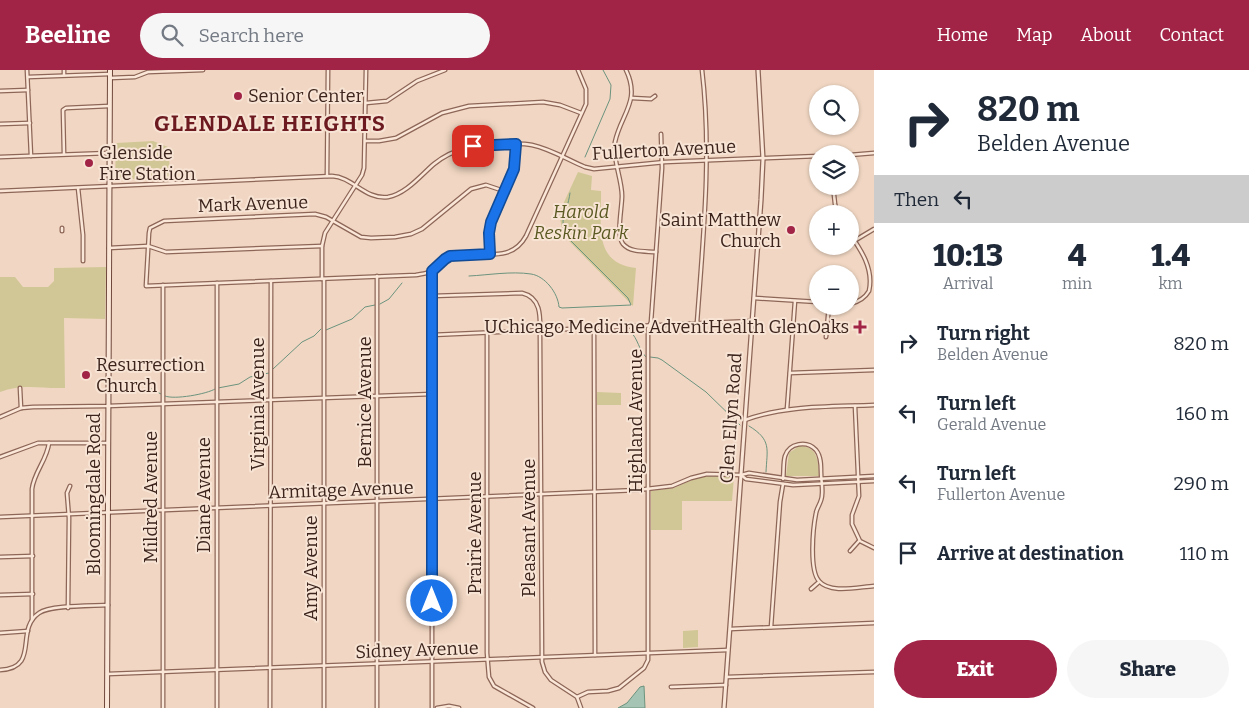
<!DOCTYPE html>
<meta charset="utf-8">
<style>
body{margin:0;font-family:Bitter,serif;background:#f6f6f7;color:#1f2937;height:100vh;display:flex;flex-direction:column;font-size:19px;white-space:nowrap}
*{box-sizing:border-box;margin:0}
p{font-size:16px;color:#747a83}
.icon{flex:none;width:28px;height:28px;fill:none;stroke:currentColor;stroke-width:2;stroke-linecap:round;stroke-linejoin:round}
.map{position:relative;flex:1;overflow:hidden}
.side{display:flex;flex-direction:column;background:#fff;width:375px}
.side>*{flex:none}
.hud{background:#fff;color:#1f2937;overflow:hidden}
.controls{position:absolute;left:809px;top:15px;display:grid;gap:10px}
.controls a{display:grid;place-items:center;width:50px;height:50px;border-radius:50%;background:#fff;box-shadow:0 1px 4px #0004;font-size:25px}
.pin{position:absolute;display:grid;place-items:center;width:42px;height:42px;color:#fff;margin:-21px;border-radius:10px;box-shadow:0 2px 8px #0006}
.me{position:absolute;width:55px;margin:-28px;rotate:0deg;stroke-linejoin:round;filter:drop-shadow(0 0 4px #0008)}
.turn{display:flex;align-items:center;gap:18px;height:105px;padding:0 20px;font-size:22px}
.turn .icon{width:65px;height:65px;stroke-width:2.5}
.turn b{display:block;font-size:35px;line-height:42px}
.then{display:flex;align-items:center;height:48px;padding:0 20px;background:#0003;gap:10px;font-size:19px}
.eta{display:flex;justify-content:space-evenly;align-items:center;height:85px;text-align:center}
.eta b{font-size:30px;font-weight:800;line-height:35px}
.primary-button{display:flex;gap:10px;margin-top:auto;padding:10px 20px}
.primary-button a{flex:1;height:58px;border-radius:30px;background:#a12447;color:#fff;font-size:20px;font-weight:800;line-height:58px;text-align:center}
.primary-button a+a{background:#f6f6f7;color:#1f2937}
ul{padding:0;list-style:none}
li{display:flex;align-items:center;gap:15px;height:70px;padding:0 20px}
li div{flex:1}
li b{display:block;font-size:19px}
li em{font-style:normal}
header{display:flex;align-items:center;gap:30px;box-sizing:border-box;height:70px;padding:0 25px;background:#a12447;color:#fff}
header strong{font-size:24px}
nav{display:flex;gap:28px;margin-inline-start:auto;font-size:18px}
.search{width:350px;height:45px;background:#f6f6f7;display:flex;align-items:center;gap:12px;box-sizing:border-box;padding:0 18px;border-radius:28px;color:#747a83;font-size:19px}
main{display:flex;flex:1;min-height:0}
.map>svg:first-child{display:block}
.green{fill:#d1c796}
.water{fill:#a6c4b3;stroke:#6b937e}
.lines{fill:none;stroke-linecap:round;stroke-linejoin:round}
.stream{stroke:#6b937e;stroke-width:1}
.minor-casing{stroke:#8d6658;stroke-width:5}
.tertiary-casing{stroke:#8d6658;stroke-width:5.5}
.secondary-casing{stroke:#6f473b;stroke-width:6}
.minor{stroke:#fbe7d7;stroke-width:2.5}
.tertiary{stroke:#fbe7d7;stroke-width:3}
.secondary{stroke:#fbe7d7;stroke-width:4}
.route-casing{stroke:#114b97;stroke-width:12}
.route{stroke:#1a73e8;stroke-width:9}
.poi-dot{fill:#a12447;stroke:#f8e4d4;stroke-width:2}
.labels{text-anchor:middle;stroke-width:4;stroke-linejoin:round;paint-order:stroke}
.poi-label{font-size:18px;fill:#3c241d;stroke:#f8e4d4;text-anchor:start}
.street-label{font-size:18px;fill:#3c241d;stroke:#f8e4d4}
.park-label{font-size:18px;font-style:italic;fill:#5a5922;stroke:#f8e4d4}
.district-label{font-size:22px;font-weight:bold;letter-spacing:1px;fill:#6c1a1f;stroke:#f8e4d4}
</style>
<header>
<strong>Beeline</strong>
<div class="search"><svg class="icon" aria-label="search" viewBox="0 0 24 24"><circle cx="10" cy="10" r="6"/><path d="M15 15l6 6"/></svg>Search here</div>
<nav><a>Home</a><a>Map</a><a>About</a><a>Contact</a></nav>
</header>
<main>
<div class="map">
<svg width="874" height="638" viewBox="0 0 874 638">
<rect width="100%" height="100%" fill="#f1d7c3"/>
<g class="green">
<polygon points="153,71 173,79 174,85 169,86 170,107 115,110 116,73"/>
<path d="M578,102L592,106L591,120L601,121C602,154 592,193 636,198L633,236L568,170L562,159L559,143Z"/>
<path d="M106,197L105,249L64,248L65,318C40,319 24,313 0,322V207H15L23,217H48L54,211V198Z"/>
<polygon points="597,322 621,323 621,335 597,335"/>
<path d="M799,376C818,376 818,391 819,406H786L789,383Z"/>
<polygon points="713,405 734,407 732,431 682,431 682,460 651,460 651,421 674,418 696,408"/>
<polygon points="698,560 698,577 683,578 683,561"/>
</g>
<polygon class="water" points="644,616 645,638 618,638 627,633 640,617"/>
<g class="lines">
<g class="stream">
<polyline points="585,87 610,29 611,15 603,0"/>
<path d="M469,206C489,205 511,201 531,204C545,206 558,223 559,237L562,238L631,235L628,228L570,170C556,148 567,146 570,123"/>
<polyline points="380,234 389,229 402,213"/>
<polyline points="326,260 352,249 365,237 375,235"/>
<path d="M630,261C639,270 638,279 646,287"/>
<polyline points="650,287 658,288 662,290 706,322 740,355"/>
<polyline points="273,299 302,272 314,266 321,259"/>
<polyline points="150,318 161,324"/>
<polyline points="218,318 239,314 250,307 269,303"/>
<path d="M165,326C174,330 207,324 215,319"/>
<path d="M749,356C772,370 767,379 766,402"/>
</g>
<g class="minor-casing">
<g id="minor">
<polyline points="27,0 31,86"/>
<polyline points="64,0 64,5"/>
<path d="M626,0C641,31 621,44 615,72C612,88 622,109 622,126C622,138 616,165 623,174C631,183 646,181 656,182"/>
<polyline points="28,7 110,4"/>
<polyline points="110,8 135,7 148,2 203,0"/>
<polyline points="0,21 28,20"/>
<polyline points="632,28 651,29 655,26"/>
<polyline points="366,33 387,31 417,11 445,0"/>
<polyline points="0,54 30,53"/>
<polyline points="365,71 379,71 396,68 442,43 469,36 543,32 560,35 581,43"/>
<polyline points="64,84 63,40 66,38 109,36"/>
<polyline points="850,85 874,83"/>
<polyline points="0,87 109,83"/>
<polyline points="327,106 328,0"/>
<polyline points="833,116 835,134 838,144"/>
<polyline points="78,118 83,165 83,191"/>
<path d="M0,121L332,106C353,107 365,130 388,127C406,124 421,105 434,94C455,77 476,75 502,74C512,74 522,73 532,75C551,79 568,90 585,97L594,99L665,92L818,86"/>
<path d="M504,121L486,115L471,119L422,159L411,164L395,167L371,168L361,167L326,147L315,144L164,151L150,158L149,163L146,216L416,205C420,204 427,204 431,201C438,197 442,189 450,187C476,177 509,197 526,166L586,34V19L578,0"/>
<polyline points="62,158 62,161"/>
<path d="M850,164C861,180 874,199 869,221C865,228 858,232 850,234"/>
<polyline points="854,171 874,159"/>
<polyline points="109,178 148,176 166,182 322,176"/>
<polyline points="490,184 489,163 491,152 514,99 516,74"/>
<polyline points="322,209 322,176 325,163 362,105 364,98 366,0"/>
<polyline points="163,215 163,638"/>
<path d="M432,226L522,223C543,228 540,250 540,267L542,592L545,602L551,610L577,627L581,638"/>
<polyline points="754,228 818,232"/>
<path d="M697,253C703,169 712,84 702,0"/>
<polyline points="594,258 595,585"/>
<polyline points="487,263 487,583 489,607 494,616 533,638"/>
<polyline points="432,265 752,251"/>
<polyline points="826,267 829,236"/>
<polyline points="790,303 874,300"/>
<polyline points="20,318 21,338"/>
<polyline points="855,336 859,426 852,445 852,454 860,471 874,478"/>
<polyline points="787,339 795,231"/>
<polyline points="0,347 21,338 33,337 108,336 432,324"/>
<path d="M745,350C786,335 831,337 874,335"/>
<polyline points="0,387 38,373 108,373"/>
<polyline points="741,405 746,409 793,415 874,411"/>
<path d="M783,409C784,402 783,393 785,386C789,373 807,370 816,380C821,386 821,395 821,402C821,410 823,418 822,425C822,432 817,437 816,443C813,458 809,500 819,511C830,524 858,517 874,516"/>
<polyline points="0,447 638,420 672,416 691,408 707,404 741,405 749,403 797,410 874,406"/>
<polyline points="850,481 859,471"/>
<polyline points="0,487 33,486"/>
<polyline points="811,519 819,512"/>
<polyline points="0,525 33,524"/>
<polyline points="68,538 69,448 67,423 70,416"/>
<path d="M32,550V419C34,402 47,390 49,373"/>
<polyline points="771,557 780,432 783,414"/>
<polyline points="730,559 874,553"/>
<polyline points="0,563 28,561"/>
<path d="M0,600C41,598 14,560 39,543C50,535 92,536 108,535"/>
<polyline points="108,604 728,580"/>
<polyline points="727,607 874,602"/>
<polyline points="671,617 726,615"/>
<polyline points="577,627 588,622 608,621 619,618 644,598 648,590 648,259 651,252 662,98 661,64"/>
<polyline points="217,638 217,213"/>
<polyline points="270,638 271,211"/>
<polyline points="324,638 324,209"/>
<polyline points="377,638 377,206"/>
<polyline points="432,638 432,201"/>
<polyline points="437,638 449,636 459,638"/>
</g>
</g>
<g class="tertiary-casing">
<polyline id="tertiary" points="724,638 761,130 763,89 758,0"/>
</g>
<g class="secondary-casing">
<polyline id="secondary" points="107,638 110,0"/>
</g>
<use href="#minor" class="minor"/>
<use href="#tertiary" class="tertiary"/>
<use href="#secondary" class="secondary"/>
</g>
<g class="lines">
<g class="route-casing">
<polyline id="route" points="432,531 432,201 445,189 450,186 490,184 489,163 491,152 514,99 516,74 473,76"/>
</g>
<use href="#route" class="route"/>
</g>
<g class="poi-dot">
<circle cx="238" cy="26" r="5"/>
<circle cx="89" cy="93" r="5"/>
<circle cx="791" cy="160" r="5"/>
<path d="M857.5 249.5h5v5h5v5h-5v5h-5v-5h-5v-5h5z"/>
<circle cx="86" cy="305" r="5"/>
</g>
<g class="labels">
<g class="poi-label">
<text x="248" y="32">Senior Center</text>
<text x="99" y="89">Glenside<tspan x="99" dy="21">Fire Station</tspan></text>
<text x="781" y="156" text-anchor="end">Saint Matthew<tspan x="781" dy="21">Church</tspan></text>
<text x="849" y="263" text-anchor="end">UChicago Medicine AdventHealth GlenOaks</text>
<text x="96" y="301">Resurrection<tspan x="96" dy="21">Church</tspan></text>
</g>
<g class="street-label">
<text transform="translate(664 80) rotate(-3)" y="6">Fullerton Avenue</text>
<text transform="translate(253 134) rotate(-2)" y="6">Mark Avenue</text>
<text transform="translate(365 332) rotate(-90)" y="6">Bernice Avenue</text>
<text transform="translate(258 334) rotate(-90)" y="6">Virginia Avenue</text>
<text transform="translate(731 348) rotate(-86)" y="6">Glen Ellyn Road</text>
<text transform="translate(636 351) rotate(-90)" y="6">Highland Avenue</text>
<text transform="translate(341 420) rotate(-2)" y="6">Armitage Avenue</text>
<text transform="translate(94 424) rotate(-90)" y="6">Bloomingdale Road</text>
<text transform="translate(204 425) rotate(-90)" y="6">Diane Avenue</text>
<text transform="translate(151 427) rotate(-90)" y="6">Mildred Avenue</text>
<text transform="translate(529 458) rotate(-90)" y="6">Pleasant Avenue</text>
<text transform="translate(475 463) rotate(-90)" y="6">Prairie Avenue</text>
<text transform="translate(311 498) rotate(-90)" y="6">Amy Avenue</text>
<text transform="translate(417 580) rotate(-2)" y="6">Sidney Avenue</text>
</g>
<g class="park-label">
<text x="581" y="148">Harold<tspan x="581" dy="21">Reskin Park</tspan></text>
</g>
<g class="district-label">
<text x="270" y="61">GLENDALE HEIGHTS</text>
</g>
</g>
</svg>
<div class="controls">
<a><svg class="icon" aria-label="search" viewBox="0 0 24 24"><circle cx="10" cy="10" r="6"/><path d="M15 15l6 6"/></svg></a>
<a><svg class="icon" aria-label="layers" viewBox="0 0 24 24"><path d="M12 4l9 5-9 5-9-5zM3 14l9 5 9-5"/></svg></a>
<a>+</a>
<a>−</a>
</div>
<div class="pin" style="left:473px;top:76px;background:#d93025"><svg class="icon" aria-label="arrive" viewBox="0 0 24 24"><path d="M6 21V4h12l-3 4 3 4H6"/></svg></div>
<svg class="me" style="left:432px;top:531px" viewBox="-20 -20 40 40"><circle r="17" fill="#1a73e8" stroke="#fff" stroke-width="3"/><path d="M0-11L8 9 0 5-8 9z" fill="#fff"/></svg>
</div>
<section class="side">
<div class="hud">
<div class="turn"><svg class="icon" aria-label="right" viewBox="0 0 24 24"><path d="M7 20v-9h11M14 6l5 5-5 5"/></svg><div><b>820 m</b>Belden Avenue</div></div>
<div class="then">Then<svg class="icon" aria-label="left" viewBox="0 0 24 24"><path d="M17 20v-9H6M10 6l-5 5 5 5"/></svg></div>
</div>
<div class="eta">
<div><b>10:13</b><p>Arrival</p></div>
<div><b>4</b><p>min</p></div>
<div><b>1.4</b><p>km</p></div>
</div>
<ul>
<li><svg class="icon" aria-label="right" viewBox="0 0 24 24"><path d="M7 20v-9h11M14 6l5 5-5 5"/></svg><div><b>Turn right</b><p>Belden Avenue</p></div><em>820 m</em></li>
<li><svg class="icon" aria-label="left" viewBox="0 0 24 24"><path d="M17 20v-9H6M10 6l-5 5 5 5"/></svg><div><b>Turn left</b><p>Gerald Avenue</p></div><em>160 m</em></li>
<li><svg class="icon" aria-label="left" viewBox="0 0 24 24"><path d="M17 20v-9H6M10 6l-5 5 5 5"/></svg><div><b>Turn left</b><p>Fullerton Avenue</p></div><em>290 m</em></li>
<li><svg class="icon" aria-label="arrive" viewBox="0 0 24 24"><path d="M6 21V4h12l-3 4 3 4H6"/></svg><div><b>Arrive at destination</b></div><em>110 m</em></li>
</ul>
<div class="primary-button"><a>Exit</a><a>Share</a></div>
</section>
</main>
